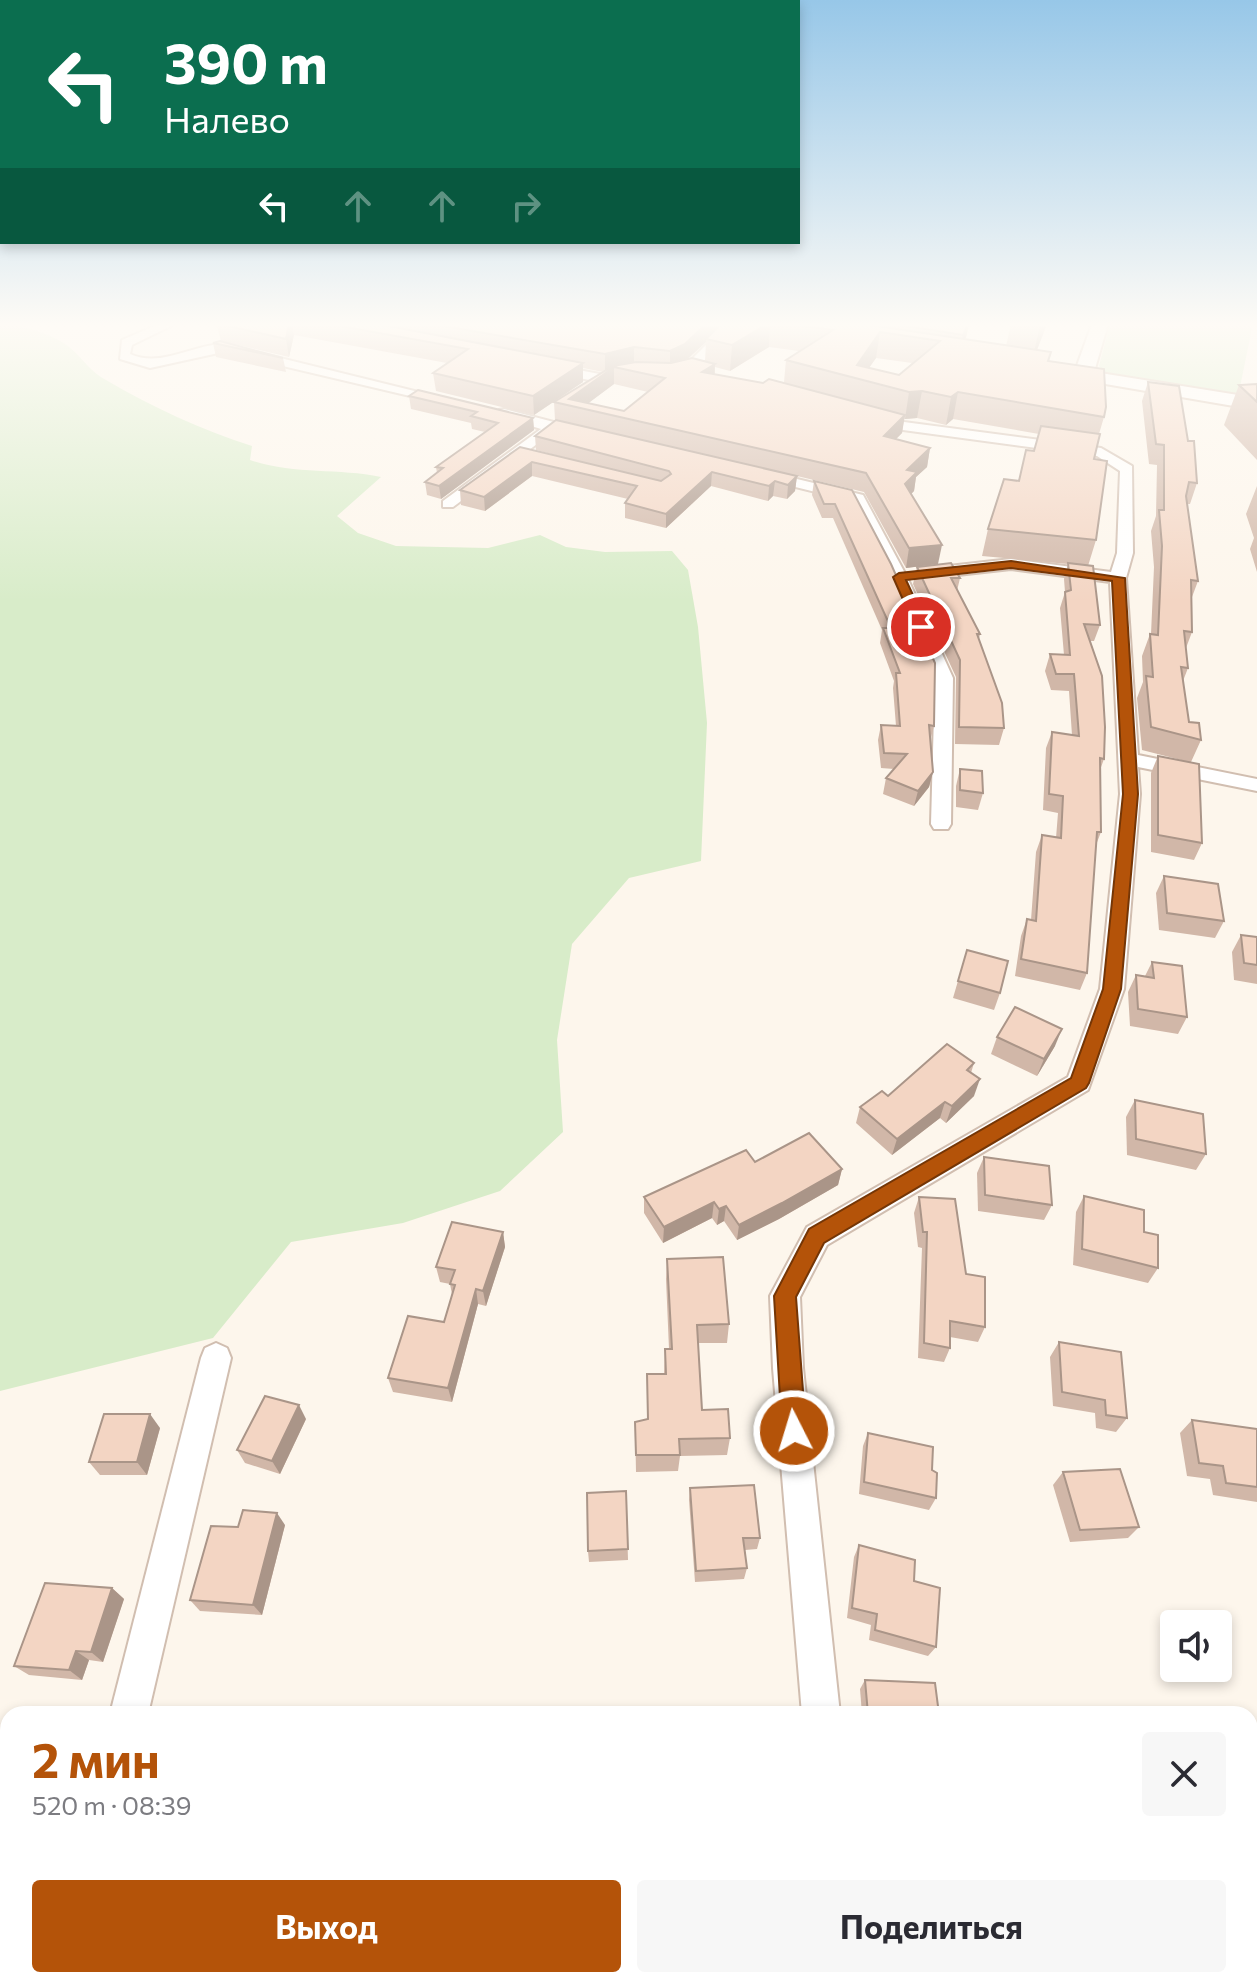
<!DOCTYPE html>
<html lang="ru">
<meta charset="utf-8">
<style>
body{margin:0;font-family:Commissioner,sans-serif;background:#f7f7f7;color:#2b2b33;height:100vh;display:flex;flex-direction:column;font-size:30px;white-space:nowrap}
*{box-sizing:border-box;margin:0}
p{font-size:26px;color:#7c7c81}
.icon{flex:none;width:44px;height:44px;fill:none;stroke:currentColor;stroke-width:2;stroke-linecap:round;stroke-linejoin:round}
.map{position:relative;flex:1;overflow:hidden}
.panel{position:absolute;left:0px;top:1706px;width:1258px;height:282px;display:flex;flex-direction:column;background:#fff;border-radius:24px 24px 0 0;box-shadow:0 4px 12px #0003}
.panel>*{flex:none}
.hud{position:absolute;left:0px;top:0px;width:800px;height:244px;box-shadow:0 4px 12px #0003;background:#0b6e4f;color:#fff;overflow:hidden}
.tools{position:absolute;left:1160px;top:1610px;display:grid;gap:16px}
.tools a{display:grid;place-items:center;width:72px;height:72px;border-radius:8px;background:#fff;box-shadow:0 4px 12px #0003;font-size:40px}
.pin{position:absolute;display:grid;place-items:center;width:68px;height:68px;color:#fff;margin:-34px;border:4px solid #fff;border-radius:50%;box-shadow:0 2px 8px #0007}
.me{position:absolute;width:88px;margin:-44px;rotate:355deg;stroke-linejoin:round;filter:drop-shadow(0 0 6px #0008)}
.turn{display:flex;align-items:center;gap:28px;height:168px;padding:0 32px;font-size:36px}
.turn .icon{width:104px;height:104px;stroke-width:2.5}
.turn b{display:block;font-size:56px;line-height:68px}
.lanes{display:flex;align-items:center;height:76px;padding:0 32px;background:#0003;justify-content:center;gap:40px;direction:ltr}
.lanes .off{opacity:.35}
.round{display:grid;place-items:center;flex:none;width:84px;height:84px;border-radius:8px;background:#f7f7f7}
.summary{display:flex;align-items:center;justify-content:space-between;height:136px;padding:0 32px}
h1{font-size:48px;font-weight:700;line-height:60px;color:#b45309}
.action{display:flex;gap:16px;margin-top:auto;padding:16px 32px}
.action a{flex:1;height:92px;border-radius:8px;background:#b45309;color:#fff;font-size:32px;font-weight:700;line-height:92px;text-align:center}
.action a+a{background:#f7f7f7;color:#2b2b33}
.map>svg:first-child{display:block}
.green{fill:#d8ecc9}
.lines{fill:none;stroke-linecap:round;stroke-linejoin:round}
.street-casing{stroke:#d1beb0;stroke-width:4}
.secondary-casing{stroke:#d6c0b0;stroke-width:4}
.street{fill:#fff;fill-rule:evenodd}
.secondary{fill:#fff;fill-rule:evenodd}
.wall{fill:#d1b7a8;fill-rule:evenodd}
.shaded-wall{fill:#aa9588}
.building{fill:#f3d5c3;stroke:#aa9588;stroke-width:2;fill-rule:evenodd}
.route{fill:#b45309;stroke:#753606;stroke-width:2}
</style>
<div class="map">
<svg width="1257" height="1987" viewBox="0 0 1257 1987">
<rect width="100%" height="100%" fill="#fdf6ec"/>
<g class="green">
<path d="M0,324C20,324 53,334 69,347C83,358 90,372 106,380C152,407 202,430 252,446L250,460C292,475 338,468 381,477L337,516L358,533L396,546L488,548L540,535L566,547L605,552L672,551L688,570L698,627L707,723L701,861L629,878L572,944L557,1040L563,1132L500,1191L403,1223L291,1242L213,1338L0,1391Z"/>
<polygon points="1110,324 1248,324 1252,328 1239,392 1235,396 1108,377 1099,366"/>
</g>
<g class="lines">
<g class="street-casing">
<g id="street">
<path d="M159,324H175L132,345L130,354C161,368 191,345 223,344L451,400L444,404L223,352L150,368L120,359L122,340Z"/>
<polygon points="727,324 740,324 694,371 686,371 686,365"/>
<polygon points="552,365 605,375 626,370 632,374 605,383 548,372 546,369"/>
<polygon points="504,409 588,431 581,435 557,429 453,507 443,507 443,501 541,429 499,416 499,410"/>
<polygon points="873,414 904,422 1101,448 1132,466 1133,553 1126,578 1138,755 1257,779 1257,791 1138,767 1140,794 1124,989 1088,1090 827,1245 800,1297 803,1368 840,1714 802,1714 773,1368 770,1296 807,1227 1068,1077 1100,989 1120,794 1110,582 1011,569 922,579 914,574 922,569 1011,559 1111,572 1117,553 1120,471 1097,456 903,430 868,421 868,415"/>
<polygon points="764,471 863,495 907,577 953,678 951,824 948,829 934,829 931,824 935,678 891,577 852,501 759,478 759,472"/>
<polygon points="216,1343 227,1348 231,1358 148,1714 110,1714 201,1358 205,1348"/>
<polygon points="43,1980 85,1980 84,1987 42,1987"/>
<polygon points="825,1980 867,1980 868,1987 826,1987"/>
</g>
</g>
<g class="secondary-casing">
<polygon id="secondary" points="1092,324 1108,324 1094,372 1257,398 1257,410 1082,380 1075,371"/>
</g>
<use href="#street" class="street"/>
<use href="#secondary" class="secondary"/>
</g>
<g class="wall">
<path d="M210,324H969L966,339L1006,346L1011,324H1047L1037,350L1051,352L1049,361L1104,417L1099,434L1094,459L1096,540L1088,566L1100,625L1094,641H1090L1104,759L1100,770L1101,832L1096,845L1087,973L1080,990L1015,976L1021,936L1027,919L1031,920L1036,852L1042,835L1056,838L1058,813L1043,810L1046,748L1052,732L1072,735L1069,691L1051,690L1045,671L1050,654L1064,655L1060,608L1065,592L1064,579L1068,564L982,556L988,529L1019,481L1034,451L1039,434L953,419L946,425L917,418L904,419L902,433L896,439L930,448L927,467L916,477L914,491L911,494L938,564L906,568L864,492L797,476L795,491L787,499L773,496L768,501L711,486L666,528L625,518V503L628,499L532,476L485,511L461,505L460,490L520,447L578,461L536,450L535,436L766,469L555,420L554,402L603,372L583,368V382L534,415L436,391L433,373L447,363L294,335L289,357L221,341L217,326ZM706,342L705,361L688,359ZM769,347L799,351L786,360L784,382L763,383L715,374V367L730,371ZM876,358L912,363L899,375L869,368ZM614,384L648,392L624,411L588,403Z"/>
<polygon points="213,343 283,358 286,372 216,357"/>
<polygon points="1148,382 1188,441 1197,483 1190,504 1187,504 1198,581 1192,597 1192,632 1186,648 1188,668 1183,681 1189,722 1201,740 1191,762 1202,843 1194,860 1151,852 1151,773 1158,756 1185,761 1142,750 1137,698 1143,682 1142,656 1150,634 1151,634 1154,567 1151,531 1156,516 1157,465 1149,464 1142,401"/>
<polygon points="1257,384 1257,460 1224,425 1239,385"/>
<polygon points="409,396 533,418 534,430 441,499 427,495 425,482 437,473 436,467 485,432 472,429 471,423 411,409"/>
<polygon points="814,481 852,490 934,726 930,741 933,772 929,787 914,806 883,794 886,778 894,769 881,768 878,740 881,725 896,726 893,688 894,681 880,643 882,630 833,518 822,518 812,495"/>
<polygon points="1257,486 1257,572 1250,549 1254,538 1246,514"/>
<polygon points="917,567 960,578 957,591 980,634 979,639 1004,728 999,745 955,744 956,677 913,584"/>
<polygon points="960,769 983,793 978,810 956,807 956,786"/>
<polygon points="1164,876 1224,921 1215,938 1159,930 1156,893"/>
<polygon points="1241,935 1257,937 1257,984 1234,980 1232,952"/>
<polygon points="967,950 1000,993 994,1010 953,998"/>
<polygon points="1152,962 1187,1017 1178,1034 1130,1026 1128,992 1136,975 1145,976"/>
<polygon points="997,1037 1055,1046 1037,1076 991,1054"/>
<polygon points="974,1063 971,1073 974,1096 946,1123 940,1118 892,1155 856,1123 860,1107"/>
<polygon points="1135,1100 1206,1154 1196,1170 1127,1155 1126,1117"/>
<polygon points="984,1157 1052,1205 1044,1220 978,1211 977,1173"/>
<polygon points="755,1162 842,1169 838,1185 779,1219 737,1240 724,1221 717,1225 712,1218 663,1243 644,1213 644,1197"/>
<polygon points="1084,1196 1144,1232 1158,1268 1148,1283 1073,1265 1076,1212"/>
<polygon points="919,1197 966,1274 985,1327 978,1342 950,1337 950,1348 944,1362 918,1358 922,1248 918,1247 914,1213"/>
<polygon points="503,1232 505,1247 486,1306 478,1304 452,1402 393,1392 388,1378 444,1322 452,1294 450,1284 440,1282 436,1267"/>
<polygon points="667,1259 729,1324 727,1343 698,1343 702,1410 730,1438 727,1455 680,1456 678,1471 636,1472 635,1422 647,1419 647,1374 664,1374 665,1349 669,1349 666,1279"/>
<polygon points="1059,1342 1127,1418 1116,1432 1096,1428 1095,1413 1053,1406 1050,1357"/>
<polygon points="306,1419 280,1474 245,1463 237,1450"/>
<polygon points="1192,1420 1257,1429 1257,1502 1213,1495 1210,1479 1187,1476 1180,1433"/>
<polygon points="160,1428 147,1475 100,1475 89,1462"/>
<polygon points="868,1433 932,1470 936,1498 929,1510 859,1494 863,1446"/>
<polygon points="1063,1472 1139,1527 1128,1538 1070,1542 1053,1485"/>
<polygon points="690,1488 760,1538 757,1549 745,1550 747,1568 744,1579 695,1582 689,1500"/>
<polygon points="626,1491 628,1560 589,1562 588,1551"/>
<polygon points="285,1525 262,1615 200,1611 190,1600 238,1527"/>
<polygon points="859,1545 914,1581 936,1647 928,1656 869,1640 871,1625 847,1618 854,1557"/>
<polygon points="112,1588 124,1599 103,1662 89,1660 82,1680 29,1675 14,1666"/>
<polygon points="865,1680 939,1714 862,1714 860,1689"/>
<polygon points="8,1754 8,1837 0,1838 0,1775"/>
<polygon points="1250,1762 1257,1763 1257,1842 1250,1841"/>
<polygon points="1071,1980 1250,1980 1257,1987 1071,1987"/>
</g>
<g class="shaded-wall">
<polygon points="289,324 292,324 294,335 289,357 286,339"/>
<polygon points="706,324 724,324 706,339 706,342 684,362 670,369 670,351"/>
<polygon points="767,324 770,324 769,347 730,371 732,345"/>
<polygon points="969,324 965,341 960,353 963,335"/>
<polygon points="1041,324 1047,324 1031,365 1040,326"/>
<polygon points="880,332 876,358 861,379 857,365"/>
<polygon points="634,347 634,365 614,367 614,384 582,408 569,399 605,372 605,354"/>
<polygon points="583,363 583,382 534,415 533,396"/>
<polygon points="715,364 714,381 702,372"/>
<polygon points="922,391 917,418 905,419 909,392"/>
<polygon points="958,392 953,419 946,425 951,397"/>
<polygon points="905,415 902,433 881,454 884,436"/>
<polygon points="533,418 534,430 441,499 439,486"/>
<polygon points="930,448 927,467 916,477 914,491 902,503 907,470"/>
<polygon points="532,462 532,476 485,511 484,497"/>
<polygon points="712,472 711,486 666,528 666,514"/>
<polygon points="797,476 795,491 787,499 788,485"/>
<polygon points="775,481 773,496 768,501 769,486"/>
<polygon points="942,545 938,564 906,568 909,548"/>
<polygon points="933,772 929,787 914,806 918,791"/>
<polygon points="1062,1029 1055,1046 1037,1076 1044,1059"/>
<polygon points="980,1079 974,1096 946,1123 952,1106"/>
<polygon points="945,1102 940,1118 892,1155 897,1139"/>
<polygon points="842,1169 838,1185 779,1219 737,1240 739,1225"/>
<polygon points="714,1202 712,1218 663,1243 664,1227"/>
<polygon points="726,1206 724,1221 717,1225 719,1209"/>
<polygon points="503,1232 505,1247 486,1306 483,1291"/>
<polygon points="476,1289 478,1304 452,1402 448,1388"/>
<polygon points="299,1405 306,1419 280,1474 272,1461"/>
<polygon points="150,1414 160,1428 147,1475 137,1462"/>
<polygon points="277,1513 285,1525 262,1615 253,1605"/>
<polygon points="112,1588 124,1599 103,1662 91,1652"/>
<polygon points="76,1651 89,1660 82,1680 69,1670"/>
<polygon points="6,1915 8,1916 8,1961 0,1985 0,1931"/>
</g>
<g class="building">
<polygon points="219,324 289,324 286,339"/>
<polygon points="329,324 378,324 583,363 533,396 433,373 468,349"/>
<polygon points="432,324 706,324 685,344 670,351 634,347 605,354"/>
<polygon points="721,324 767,324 732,345 706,339"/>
<path d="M787,324H863L1051,352L1048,361L1104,369L1106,407L1104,417L958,392L951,397L922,391L909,392L786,360L833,330ZM880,332L940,341L899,375L857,365Z"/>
<polygon points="893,324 968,324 963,335"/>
<polygon points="220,341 283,358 213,343"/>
<path d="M692,358L715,364L702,372L763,383L769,379L905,415L884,436L930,448L907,470L917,472L905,484L942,545L909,548L866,473L554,402L613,366L636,362L671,363ZM614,367L665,378L624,411L569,399Z"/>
<polygon points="1148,382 1179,386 1188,441 1194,441 1197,483 1189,482 1186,496 1198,581 1191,580 1192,632 1184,631 1188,668 1181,667 1189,722 1199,723 1201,740 1151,727 1146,676 1153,677 1150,634 1158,635 1162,546 1159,510 1164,510 1164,445 1156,444"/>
<polygon points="1257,384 1257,402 1239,385"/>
<polygon points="418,390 533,418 439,486 425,482 443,468 436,467 498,423 471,416 477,412 409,396"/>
<polygon points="556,420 797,476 788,485 775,481 769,486 712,472 666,514 625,503 637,486 532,462 484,497 460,490 520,447 661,481 671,474 669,471 535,436"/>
<polygon points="1041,426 1100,434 1094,459 1107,461 1096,540 988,529 1004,479 1019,481 1026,450 1034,451"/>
<polygon points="814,481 852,490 891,564 935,663 934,726 929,725 933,772 918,791 886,778 907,754 884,753 881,725 900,726 896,673 900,673 883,628 891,628 835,504 824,504"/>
<polygon points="951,563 960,578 951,578 980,634 977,634 1002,703 1004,728 959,727 960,660 917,567"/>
<polygon points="1068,563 1093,566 1100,625 1084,624 1102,676 1105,727 1104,759 1100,758 1101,832 1097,832 1087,973 1021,959 1027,919 1036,921 1042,835 1061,838 1063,796 1049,794 1052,732 1079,736 1074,674 1056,674 1050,654 1070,655 1065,592 1071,590"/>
<polygon points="1158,756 1199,764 1202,843 1158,835"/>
<polygon points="960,769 982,771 983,793 960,790"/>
<polygon points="1164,876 1218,884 1224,921 1167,913"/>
<polygon points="1241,935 1257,937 1257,965 1244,963"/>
<polygon points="967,950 1008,961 1000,993 958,981"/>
<polygon points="1152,962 1182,966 1187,1017 1138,1009 1136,975 1154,978"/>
<polygon points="1015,1007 1062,1029 1044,1059 997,1037"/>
<polygon points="947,1044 974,1063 967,1070 980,1079 952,1106 945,1102 897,1139 860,1107 882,1091 888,1096"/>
<polygon points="1135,1100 1203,1114 1206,1154 1136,1139"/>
<polygon points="809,1133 842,1169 782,1203 739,1225 726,1206 719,1209 714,1202 664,1227 644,1197 746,1150 755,1162"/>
<polygon points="984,1157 1049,1166 1052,1205 985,1195"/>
<polygon points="1084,1196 1144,1210 1144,1232 1158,1235 1158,1268 1082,1249"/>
<polygon points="919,1197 955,1199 966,1274 985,1277 985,1327 950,1321 950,1348 924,1343 927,1232 923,1232"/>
<polygon points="452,1222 503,1232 483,1291 476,1289 448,1388 388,1378 408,1316 444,1322 455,1285 450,1284 455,1270 436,1267"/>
<polygon points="723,1257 729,1324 697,1325 702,1410 728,1409 730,1438 679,1439 680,1455 636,1455 635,1422 648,1419 647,1374 666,1374 665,1349 672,1349 667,1259"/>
<polygon points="1059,1342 1121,1352 1127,1418 1106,1415 1105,1400 1062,1392"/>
<polygon points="265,1396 299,1405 272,1461 237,1450"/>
<polygon points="104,1414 150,1414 137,1462 89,1462"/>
<polygon points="1192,1420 1257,1429 1257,1487 1226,1483 1223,1466 1199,1463"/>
<polygon points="868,1433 933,1447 932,1470 937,1473 936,1498 864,1482"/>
<polygon points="1120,1469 1139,1527 1080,1530 1063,1472"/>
<polygon points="754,1485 760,1538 743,1538 747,1568 696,1571 690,1488"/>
<polygon points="626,1491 628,1549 588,1551 587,1493"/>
<polygon points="243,1510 277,1513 253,1605 190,1600 211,1526 238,1527"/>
<polygon points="859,1545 915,1560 914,1581 940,1588 936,1647 875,1630 877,1614 852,1608"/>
<polygon points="45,1583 112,1588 91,1652 76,1651 69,1670 14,1666"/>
<polygon points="865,1680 935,1683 939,1714 868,1714"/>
<polygon points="8,1754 8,1831 0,1831 0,1775"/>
<polygon points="1250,1762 1257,1763 1257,1833 1255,1833 1250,1807"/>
<polygon points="0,1914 6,1915 0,1931"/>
<polygon points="1250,1927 1257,1928 1257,1987 1197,1987 1170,1982 1170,1987 1084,1987 1083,1980 1250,1980"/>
<rect x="731" y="1980" width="70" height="7"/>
</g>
<linearGradient id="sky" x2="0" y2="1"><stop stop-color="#97c7e8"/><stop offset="0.54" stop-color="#fefbf6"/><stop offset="1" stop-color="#fefbf6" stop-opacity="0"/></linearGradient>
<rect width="1257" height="602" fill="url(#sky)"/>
<polygon class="route" points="1011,561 1125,578 1138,794 1121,989 1089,1083 1086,1088 824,1243 796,1297 806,1431 803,1439 794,1443 785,1439 782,1431 774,1296 809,1229 1071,1078 1103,989 1123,794 1112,581 1011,568 906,580 928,627 921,631 915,627 893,577 899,573"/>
</svg>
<div class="tools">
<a><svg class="icon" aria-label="sound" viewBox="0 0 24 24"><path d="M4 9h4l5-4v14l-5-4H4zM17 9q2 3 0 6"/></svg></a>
</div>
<div class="pin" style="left:921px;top:627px;background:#d93025"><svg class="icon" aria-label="arrive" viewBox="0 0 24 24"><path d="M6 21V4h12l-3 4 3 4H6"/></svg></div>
<svg class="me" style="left:794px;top:1431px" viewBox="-20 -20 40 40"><circle r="17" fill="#b45309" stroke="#fff" stroke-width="3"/><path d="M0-11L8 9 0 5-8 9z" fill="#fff"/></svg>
<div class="hud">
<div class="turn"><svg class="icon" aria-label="left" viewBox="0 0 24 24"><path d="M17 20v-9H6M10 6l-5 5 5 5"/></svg><div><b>390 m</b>Налево</div></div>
<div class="lanes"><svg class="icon" aria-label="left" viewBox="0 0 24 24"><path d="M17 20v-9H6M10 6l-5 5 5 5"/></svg><svg class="icon off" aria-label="ahead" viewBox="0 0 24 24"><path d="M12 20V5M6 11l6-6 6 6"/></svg><svg class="icon off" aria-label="ahead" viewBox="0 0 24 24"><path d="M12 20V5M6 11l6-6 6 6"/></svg><svg class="icon off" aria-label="right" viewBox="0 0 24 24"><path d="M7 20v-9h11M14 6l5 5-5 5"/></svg></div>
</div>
<section class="panel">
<div class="summary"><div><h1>2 мин</h1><p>520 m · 08:39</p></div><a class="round"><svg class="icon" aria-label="close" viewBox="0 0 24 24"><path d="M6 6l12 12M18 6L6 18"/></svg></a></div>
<div class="action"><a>Выход</a><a>Поделиться</a></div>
</section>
</div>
